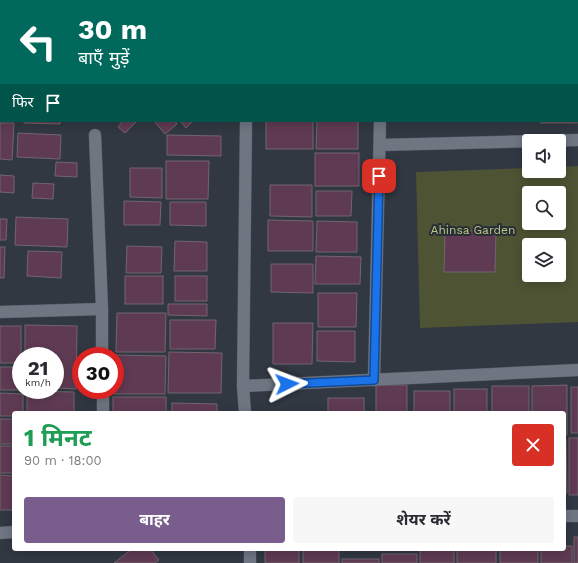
<!DOCTYPE html>
<html lang="hi">
<meta charset="utf-8">
<style>
body{margin:0;font-family:"Work Sans","Noto Sans Devanagari",sans-serif;background:#f7f7f7;color:#2b2b33;height:100vh;display:flex;flex-direction:column;font-size:15px;white-space:nowrap}
*{box-sizing:border-box;margin:0}
p{font-size:13px;color:#7c7c81}
.icon{flex:none;width:22px;height:22px;fill:none;stroke:currentColor;stroke-width:2;stroke-linecap:round;stroke-linejoin:round}
.map{position:relative;flex:1;overflow:hidden}
.side{position:absolute;left:12px;top:411px;width:554px;height:140px;display:flex;flex-direction:column;background:#fff;border-radius:4px;box-shadow:0 2px 10px #0003}
.side>*{flex:none}
.hud{position:absolute;left:0px;top:0px;width:578px;height:122px;box-shadow:0 2px 10px #0003;background:#00695c;color:#fff;overflow:hidden}
.controls{position:absolute;left:522px;top:134px;display:grid;gap:8px}
.controls a{display:grid;place-items:center;width:44px;height:44px;border-radius:4px;background:#fff;box-shadow:0 2px 10px #0003;font-size:20px}
.speed{position:absolute;left:12px;top:347px;display:flex;gap:8px;font-size:20px;font-weight:700;text-align:center}
.speed>*{display:grid;place-content:center;width:52px;height:52px;border-radius:50%;background:#fff;box-shadow:0 2px 10px #0003;line-height:1}
.speed small{font-size:10px;font-weight:400}
.speed .limit{border:6px solid #d22;background:#fff;color:#111}
.pin{position:absolute;display:grid;place-items:center;width:34px;height:34px;color:#fff;margin:-17px;border-radius:8px;box-shadow:0 2px 6px #0006}
.me{position:absolute;width:44px;margin:-22px;rotate:87deg;stroke-linejoin:round;filter:drop-shadow(0 0 3px #0008)}
.turn{display:flex;align-items:center;gap:14px;height:84px;padding:0 12px;font-size:18px}
.turn .icon{width:52px;height:52px;stroke-width:2.5}
.turn b{display:block;font-size:28px;line-height:34px}
.then{display:flex;align-items:center;height:38px;padding:0 12px;background:#0003;gap:8px;font-size:15px}
.round{display:grid;place-items:center;flex:none;width:42px;height:42px;border-radius:4px;background:#f7f7f7}
.summary{display:flex;align-items:center;justify-content:space-between;height:68px;padding:0 12px}
h1{font-size:24px;font-weight:700;line-height:30px;color:#1e9e55}
.action{display:flex;gap:8px;margin-top:auto;padding:8px 12px}
.action a{flex:1;height:46px;border-radius:4px;background:#795d8c;color:#fff;font-size:16px;font-weight:700;line-height:46px;text-align:center}
.action a+a{background:#f7f7f7;color:#2b2b33}
.map>svg:first-child{display:block}
.green{fill:#4e5334;fill-rule:evenodd}
.building{fill:#5f3b53;stroke:#72656d}
.lines{fill:none;stroke-linecap:round;stroke-linejoin:round}
.minor-casing{stroke:#4f555d;stroke-width:13}
.minor{stroke:#6e7682;stroke-width:12}
.route-casing{stroke:#114b97;stroke-width:10}
.route{stroke:#1a73e8;stroke-width:7}
.labels{text-anchor:middle;stroke-width:4;stroke-linejoin:round;paint-order:stroke}
.park-label{font-size:12px;fill:#bcc680;stroke:#272e37}
</style>
<div class="map">
<svg width="578" height="563" viewBox="0 0 578 563">
<rect width="100%" height="100%" fill="#313842"/>
<path class="green" d="M578,166V322L420,328L416,172L529,168V171H559V167ZM529,193H559V223H529ZM529,245H559V275H529Z"/>
<g class="building">
<polygon points="6,0 26,0 27,1 5,1"/>
<polygon points="40,0 94,0 93,1"/>
<polygon points="171,0 203,0 203,1 172,1"/>
<polygon points="220,0 240,0 241,1 219,1"/>
<polygon points="244,0 273,0 245,1"/>
<rect x="282" y="0" width="27" height="1"/>
<rect x="312" y="0" width="46" height="1"/>
<rect x="577" y="23" width="1" height="45"/>
<rect x="0" y="95" width="1" height="21"/>
<polygon points="24,121 60,121 60,124 24,123"/>
<polygon points="123,121 137,121 125,133 118,127"/>
<polygon points="154,121 175,121 177,124 165,134"/>
<polygon points="180,121 193,121 186,128"/>
<rect x="266" y="121" width="47" height="28"/>
<polygon points="317,121 358,121 358,149 316,149"/>
<rect x="541" y="121" width="36" height="2"/>
<polygon points="0,123 14,123 12,160 0,159"/>
<polygon points="18,133 61,135 60,159 17,157"/>
<polygon points="167,135 221,136 221,156 167,155"/>
<rect x="315" y="153" width="44" height="33"/>
<polygon points="166,161 209,161 208,199 166,199"/>
<polygon points="56,162 77,163 77,177 55,176"/>
<polygon points="130,168 162,168 162,198 130,197"/>
<polygon points="0,175 14,176 14,193 0,192"/>
<polygon points="33,183 54,184 53,199 32,198"/>
<polygon points="270,185 312,185 312,217 270,216"/>
<polygon points="316,191 352,191 351,216 316,216"/>
<polygon points="124,201 161,202 160,225 124,225"/>
<polygon points="170,202 206,202 206,226 170,225"/>
<polygon points="16,217 68,219 67,247 15,245"/>
<polygon points="0,219 7,219 6,240 0,240"/>
<polygon points="268,220 313,221 313,251 268,251"/>
<polygon points="317,221 357,222 357,252 316,252"/>
<polygon points="445,231 496,231 495,272 444,272"/>
<polygon points="175,241 207,242 207,271 174,271"/>
<polygon points="127,246 162,247 161,273 126,273"/>
<polygon points="0,247 5,247 4,278 0,278"/>
<polygon points="28,251 62,252 61,278 27,276"/>
<polygon points="316,256 361,257 360,284 315,284"/>
<polygon points="271,264 313,264 313,293 271,292"/>
<rect x="125" y="276" width="38" height="28"/>
<rect x="175" y="276" width="32" height="25"/>
<polygon points="318,293 357,293 356,327 318,327"/>
<polygon points="168,304 207,304 207,316 168,315"/>
<polygon points="117,313 166,313 165,352 116,352"/>
<polygon points="170,320 216,320 215,349 170,349"/>
<polygon points="273,323 313,323 312,364 273,364"/>
<polygon points="25,325 77,326 76,389 55,388 55,356 25,356"/>
<rect x="0" y="326" width="21" height="37"/>
<polygon points="317,331 355,331 355,362 317,361"/>
<polygon points="169,352 222,353 221,393 168,393"/>
<polygon points="115,355 166,356 165,394 114,394"/>
<rect x="0" y="367" width="21" height="23"/>
<rect x="376" y="385" width="31" height="28"/>
<polygon points="567,385 567,435 564,435 564,413 532,413 532,386"/>
<rect x="492" y="386" width="37" height="27"/>
<rect x="571" y="387" width="7" height="46"/>
<rect x="454" y="389" width="33" height="24"/>
<polygon points="27,391 74,392 74,413 27,413"/>
<rect x="414" y="391" width="36" height="22"/>
<polygon points="0,393 23,394 23,413 14,413 14,416 0,416"/>
<rect x="113" y="397" width="53" height="16"/>
<rect x="328" y="398" width="36" height="15"/>
<polygon points="172,403 217,404 217,413 172,413"/>
<rect x="0" y="419" width="14" height="25"/>
<rect x="569" y="438" width="9" height="57"/>
<polygon points="564,439 566,439 567,493 564,493"/>
<rect x="0" y="446" width="14" height="27"/>
<polygon points="0,475 14,476 14,510 0,510"/>
<rect x="574" y="537" width="4" height="26"/>
<polygon points="564,546 572,546 572,563 541,563 541,549 564,549"/>
<polygon points="132,549 150,549 159,560 155,563 114,563"/>
<rect x="265" y="549" width="34" height="14"/>
<polygon points="339,549 339,563 303,563 303,550"/>
<rect x="420" y="549" width="34" height="14"/>
<rect x="457" y="549" width="39" height="14"/>
<rect x="500" y="549" width="38" height="14"/>
<rect x="382" y="554" width="35" height="9"/>
<rect x="342" y="559" width="37" height="4"/>
</g>
<g class="lines">
<g class="minor-casing">
<g id="minor">
<polyline points="162,0 163,1"/>
<polyline points="115,1 116,0"/>
<polyline points="380,1 380,0"/>
<polyline points="577,11 578,11"/>
<polyline points="0,48 1,49"/>
<polyline points="95,135 102,309 102,356"/>
<polyline points="380,145 578,140"/>
<polyline points="0,312 102,309"/>
<polyline points="374,380 380,121"/>
<polyline points="243,386 578,370"/>
<polyline points="103,390 103,413"/>
<polyline points="245,413 243,386 246,121"/>
<polyline points="564,516 578,516"/>
<polyline points="0,533 14,532"/>
<polyline points="250,563 250,549"/>
</g>
</g>
<use href="#minor" class="minor"/>
</g>
<g class="lines">
<g class="route-casing">
<polyline id="route" points="287,384 374,380 379,176"/>
</g>
<use href="#route" class="route"/>
</g>
<g class="labels">
<g class="park-label">
<text x="473" y="234">Ahinsa Garden</text>
</g>
</g>
</svg>
<div class="controls">
<a><svg class="icon" aria-label="sound" viewBox="0 0 24 24"><path d="M4 9h4l5-4v14l-5-4H4zM17 9q2 3 0 6"/></svg></a>
<a><svg class="icon" aria-label="search" viewBox="0 0 24 24"><circle cx="10" cy="10" r="6"/><path d="M15 15l6 6"/></svg></a>
<a><svg class="icon" aria-label="layers" viewBox="0 0 24 24"><path d="M12 4l9 5-9 5-9-5zM3 14l9 5 9-5"/></svg></a>
</div>
<div class="speed"><div>21<small>km/h</small></div><div class="limit">30</div></div>
<div class="pin" style="left:379px;top:176px;background:#d93025"><svg class="icon" aria-label="arrive" viewBox="0 0 24 24"><path d="M6 21V4h12l-3 4 3 4H6"/></svg></div>
<svg class="me" style="left:287px;top:384px" viewBox="-20 -20 40 40"><path d="M0-17L14 15 0 8-14 15z" fill="#1a73e8" stroke="#fff" stroke-width="4"/></svg>
<div class="hud">
<div class="turn"><svg class="icon" aria-label="left" viewBox="0 0 24 24"><path d="M17 20v-9H6M10 6l-5 5 5 5"/></svg><div><b>30 m</b>बाएँ मुड़ें</div></div>
<div class="then">फिर<svg class="icon" aria-label="arrive" viewBox="0 0 24 24"><path d="M6 21V4h12l-3 4 3 4H6"/></svg></div>
</div>
<section class="side">
<div class="summary"><div><h1>1 मिनट</h1><p>90 m · 18:00</p></div><a class="round" style="background:#d93025;color:#fff"><svg class="icon" aria-label="close" viewBox="0 0 24 24"><path d="M6 6l12 12M18 6L6 18"/></svg></a></div>
<div class="action"><a>बाहर</a><a>शेयर करें</a></div>
</section>
</div>
